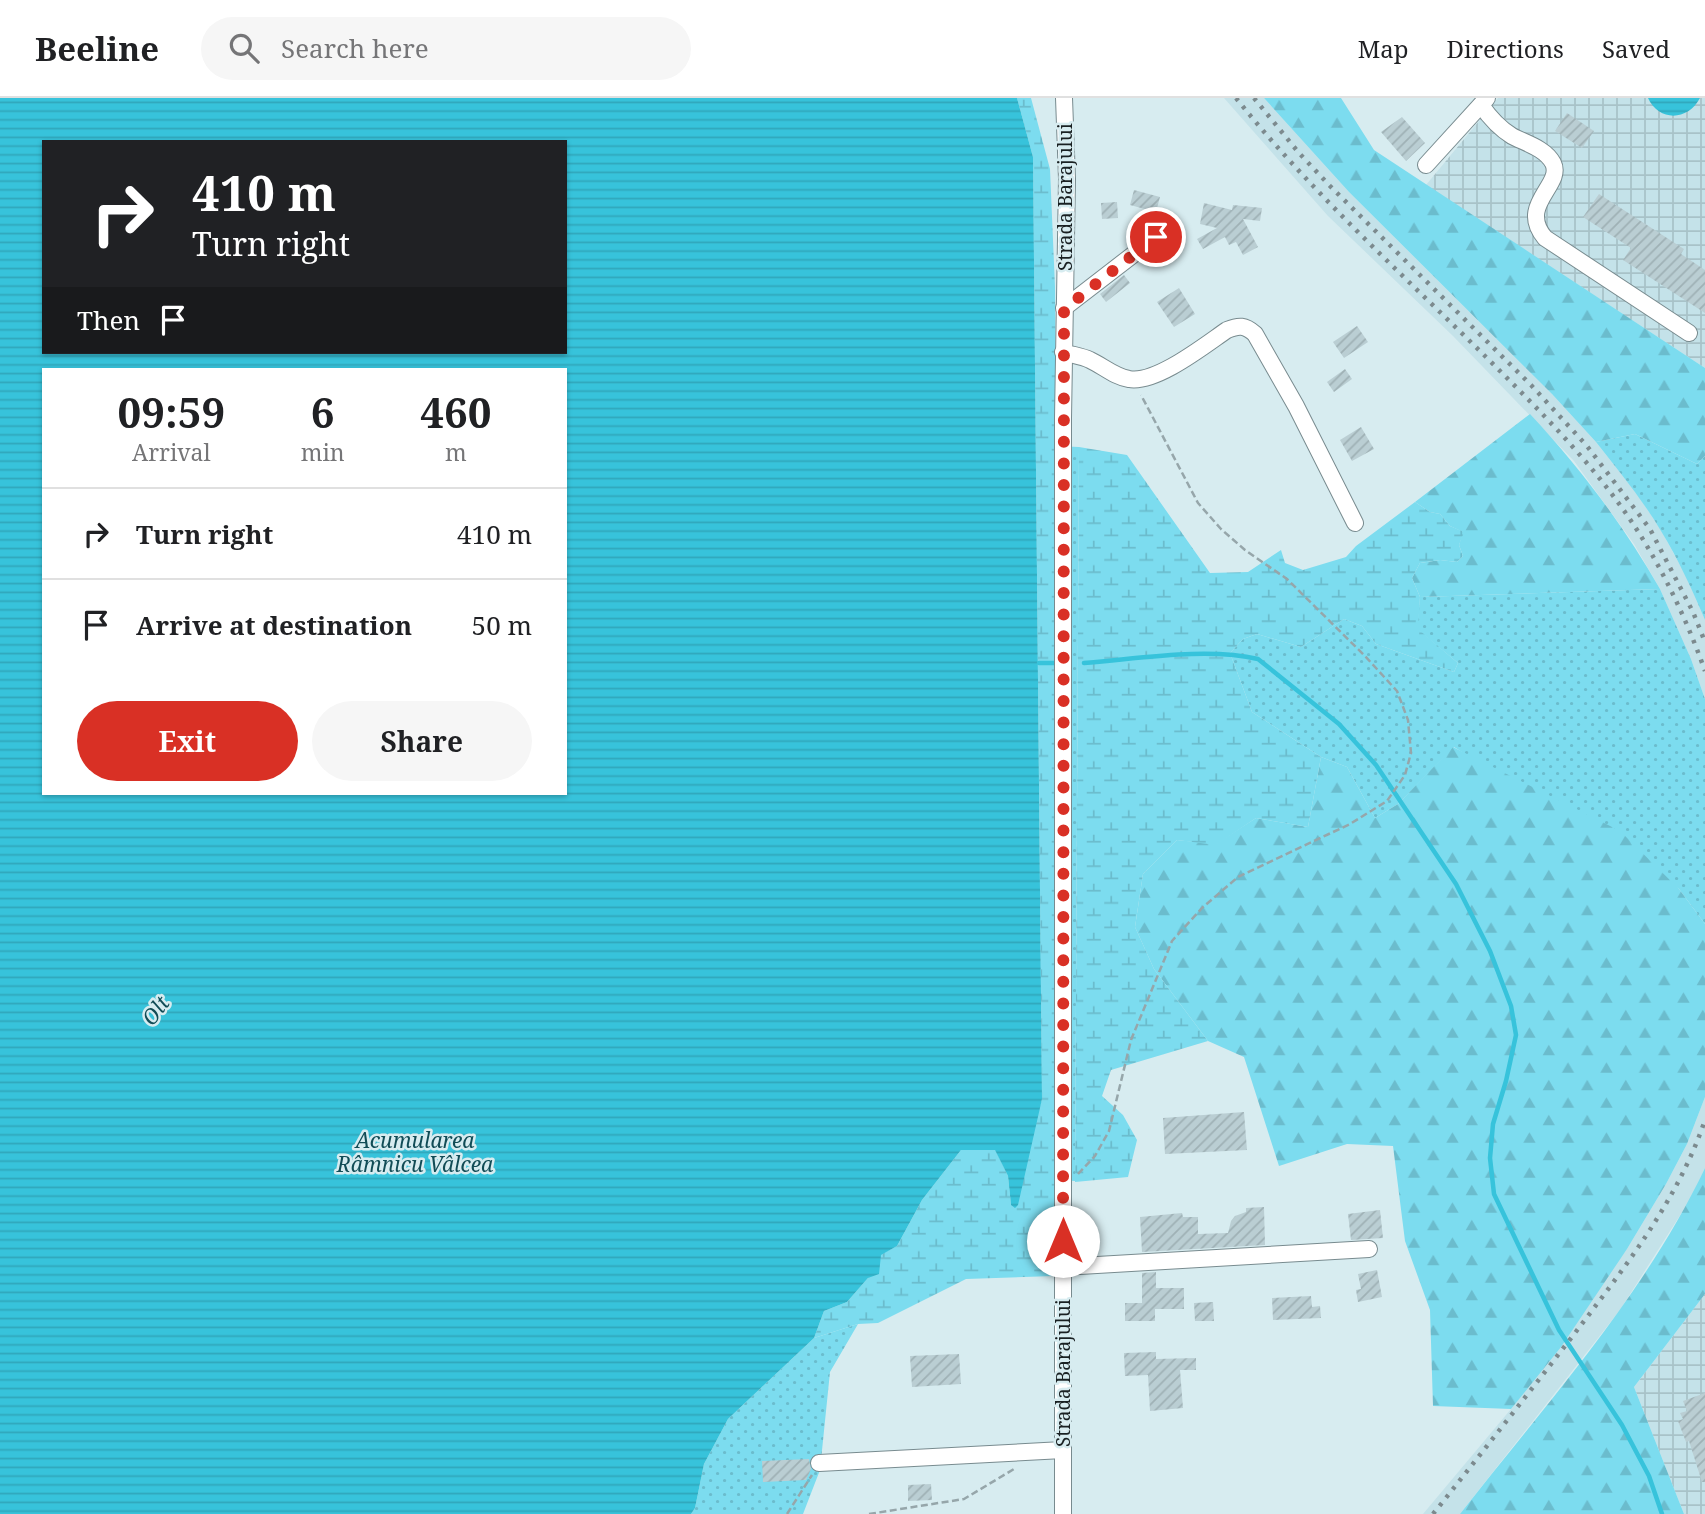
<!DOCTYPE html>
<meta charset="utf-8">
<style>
body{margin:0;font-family:"Noto Serif",serif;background:#f6f6f6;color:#202124;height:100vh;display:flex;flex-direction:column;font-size:26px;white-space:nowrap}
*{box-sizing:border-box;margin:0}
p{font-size:23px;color:#757577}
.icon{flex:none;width:38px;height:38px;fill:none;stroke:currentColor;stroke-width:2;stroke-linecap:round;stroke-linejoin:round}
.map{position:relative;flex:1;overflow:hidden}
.details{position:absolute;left:42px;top:270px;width:525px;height:427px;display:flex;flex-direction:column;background:#fff;border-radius:0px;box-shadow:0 2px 5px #0004}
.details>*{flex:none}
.hud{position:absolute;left:42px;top:42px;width:525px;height:214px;border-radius:0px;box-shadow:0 2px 5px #0004;background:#202124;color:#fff;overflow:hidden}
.pin{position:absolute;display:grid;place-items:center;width:60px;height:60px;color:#fff;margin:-30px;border:4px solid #fff;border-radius:50%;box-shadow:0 2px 7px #0007}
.me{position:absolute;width:77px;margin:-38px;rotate:0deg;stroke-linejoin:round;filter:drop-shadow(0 0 5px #0008)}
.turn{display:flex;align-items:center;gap:24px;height:147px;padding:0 35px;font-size:32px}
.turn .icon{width:91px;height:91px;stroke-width:2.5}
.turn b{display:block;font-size:49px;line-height:60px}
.then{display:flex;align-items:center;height:66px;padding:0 35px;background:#0003;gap:14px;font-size:26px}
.eta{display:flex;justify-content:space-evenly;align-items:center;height:119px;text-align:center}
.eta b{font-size:42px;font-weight:700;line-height:49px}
.button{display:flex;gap:14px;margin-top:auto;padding:14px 35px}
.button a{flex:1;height:80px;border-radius:42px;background:#d93025;color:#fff;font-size:28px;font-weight:700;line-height:80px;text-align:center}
.button a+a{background:#f6f6f6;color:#202124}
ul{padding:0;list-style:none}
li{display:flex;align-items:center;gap:21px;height:91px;padding:0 35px;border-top:2px solid #e0e0e0}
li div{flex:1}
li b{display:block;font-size:26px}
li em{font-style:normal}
header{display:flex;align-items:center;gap:42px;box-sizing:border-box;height:98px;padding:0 35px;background:#fff;border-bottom:2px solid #e0e0e0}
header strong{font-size:33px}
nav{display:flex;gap:38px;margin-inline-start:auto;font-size:24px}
.search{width:490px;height:63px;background:#f6f6f6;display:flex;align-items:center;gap:18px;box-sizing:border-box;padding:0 24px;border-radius:38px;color:#757577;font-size:26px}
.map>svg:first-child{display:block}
.built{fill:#c4e2e9}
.industrial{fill:url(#industrial-grid)}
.grass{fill:url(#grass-dots)}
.forest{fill:url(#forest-firs)}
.wetland{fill:url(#wetland-marsh)}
.water{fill:url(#water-rules);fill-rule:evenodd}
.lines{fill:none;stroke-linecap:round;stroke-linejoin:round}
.stream{stroke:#37c3db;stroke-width:4.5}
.building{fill:url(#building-hatch)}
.minor-casing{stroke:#788b8f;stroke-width:18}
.path{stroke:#96a6aa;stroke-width:2.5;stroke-dasharray:7 3.5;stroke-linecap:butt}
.minor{stroke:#fff;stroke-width:16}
.rail{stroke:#7c8a8e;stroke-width:4.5;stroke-dasharray:3.5 7;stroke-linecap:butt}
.route{stroke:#d93025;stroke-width:12;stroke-dasharray:0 21.6}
.labels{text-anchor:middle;stroke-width:5;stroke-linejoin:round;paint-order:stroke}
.street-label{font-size:19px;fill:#192022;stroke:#d7ecf0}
.water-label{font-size:21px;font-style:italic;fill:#114c56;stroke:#d7ecf0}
</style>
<header>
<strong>Beeline</strong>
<div class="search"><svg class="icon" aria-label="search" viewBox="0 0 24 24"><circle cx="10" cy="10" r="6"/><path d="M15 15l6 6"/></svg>Search here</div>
<nav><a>Map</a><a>Directions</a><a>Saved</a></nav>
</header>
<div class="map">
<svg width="1705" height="1416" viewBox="0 0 1705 1416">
<defs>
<pattern id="industrial-grid" width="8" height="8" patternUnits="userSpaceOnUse" patternTransform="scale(1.75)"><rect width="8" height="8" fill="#c4e2e9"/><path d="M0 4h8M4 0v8" fill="none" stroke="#a8c2c8"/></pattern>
<pattern id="grass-dots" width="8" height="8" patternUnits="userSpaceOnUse" patternTransform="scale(1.75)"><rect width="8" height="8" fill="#7cdcef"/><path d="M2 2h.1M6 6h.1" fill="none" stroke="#6bbccd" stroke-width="1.8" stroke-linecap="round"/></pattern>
<pattern id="forest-firs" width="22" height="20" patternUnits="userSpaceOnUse" patternTransform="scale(1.75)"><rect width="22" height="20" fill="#7cdcef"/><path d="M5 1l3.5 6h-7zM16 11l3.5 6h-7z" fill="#6bbccd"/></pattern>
<pattern id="wetland-marsh" width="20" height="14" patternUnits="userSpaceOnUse" patternTransform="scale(1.75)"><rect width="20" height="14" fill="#7cdcef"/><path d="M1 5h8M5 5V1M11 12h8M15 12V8" fill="none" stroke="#6bbccd"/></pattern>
<pattern id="water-rules" width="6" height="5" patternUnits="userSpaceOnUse" patternTransform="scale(1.75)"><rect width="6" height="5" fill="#37c3db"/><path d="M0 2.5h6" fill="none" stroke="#30a7bc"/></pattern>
<pattern id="building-hatch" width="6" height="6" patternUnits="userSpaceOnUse" patternTransform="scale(1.75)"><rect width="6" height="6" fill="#baced3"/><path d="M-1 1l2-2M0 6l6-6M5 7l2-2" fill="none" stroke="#9fb1b5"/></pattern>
</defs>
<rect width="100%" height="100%" fill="#d7ecf0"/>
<g class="built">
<polygon points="1224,0 1264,0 1349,94 1552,296 1596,344 1637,396 1661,432 1687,480 1705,522 1705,601 1691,561 1660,491 1634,446 1574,363 1453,238 1328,118"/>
<polygon points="1705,999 1705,1070 1691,1100 1620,1212 1460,1416 1423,1416 1511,1311 1580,1213 1627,1151 1666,1086 1687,1046"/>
</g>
<g class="industrial">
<polygon points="1498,0 1705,0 1705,270 1426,87"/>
<polygon points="1705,1196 1705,1416 1684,1416 1634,1289"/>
</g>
<g class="grass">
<path d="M1635,336L1697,366L1705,358V522C1692,491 1678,461 1661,433C1642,401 1618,372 1596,344Z"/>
<polygon points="1056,348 1079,349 1075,1083 1055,1082 1054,602"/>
<polygon points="1660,491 1691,561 1705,601 1705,826 1679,791 1454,649 1398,706 1375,720 1347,669 1321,659 1252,614 1230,555 1243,541 1257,536 1301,549 1344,521 1362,528 1376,546 1454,574 1458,565 1417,531 1420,499"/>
<polygon points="858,1226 830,1274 820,1372 803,1416 691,1416 695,1410 704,1366 728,1321 814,1240"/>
</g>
<g class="forest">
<polygon points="1264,0 1341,0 1374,52 1705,270 1705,358 1697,366 1635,336 1596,344 1552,296 1349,94"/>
<path d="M1530,316C1580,370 1623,426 1660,491L1420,499L1412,480L1420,465L1440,462L1457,464L1463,458L1459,447L1463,434L1450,428L1440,416L1430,414L1415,404Z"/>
<polygon points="1453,649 1620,733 1679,791 1705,826 1705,999 1687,1046 1666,1086 1627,1151 1561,1249 1511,1311 1433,1308 1430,1212 1405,1143 1393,1048 1347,1046 1279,1068 1244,959 1208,943 1154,871 1135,829 1143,776 1177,742 1216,746 1256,720 1308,729 1321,659 1347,669 1375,720 1398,706"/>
<path d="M1705,1070V1196L1634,1289L1684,1416H1460C1546,1306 1644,1198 1705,1070Z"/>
</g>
<g class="wetland">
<polygon points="1017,0 1031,0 1050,71 1055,189 1057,426 1054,602 1054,1178 966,1181 878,1225 858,1226 814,1240 824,1213 847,1204 868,1180 880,1157 897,1148 922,1102 961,1052 995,1051 1008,1078 1011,1107 1042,1001 1033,59"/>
<polygon points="1079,349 1127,357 1210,475 1248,474 1281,452 1285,465 1303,472 1346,459 1356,448 1415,404 1430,414 1440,416 1450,428 1464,434 1459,447 1463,458 1457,464 1440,462 1420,465 1412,480 1420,499 1418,531 1458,565 1454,574 1376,546 1362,528 1344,521 1301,549 1257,536 1243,541 1230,555 1252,614 1321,659 1308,729 1256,720 1216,747 1177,742 1143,776 1135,829 1154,871 1208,943 1111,972 1102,998 1123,1017 1137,1042 1128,1079 1075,1084"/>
</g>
<g class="water">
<path d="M0,0H1017L1033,59L1042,1001L1018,1107L1015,1110L1011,1107L1008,1078L995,1052H961L922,1102L897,1148L881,1157L879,1176L868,1180L847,1204L824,1213L814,1240L728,1321L704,1366L695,1410L691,1416H0ZM44,44H565V254H44ZM565,271V695H44V271Z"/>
<path d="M1648,0H1700C1688,23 1659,24 1648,0Z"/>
</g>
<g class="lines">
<g class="stream">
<polyline points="1039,565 1057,565"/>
<path d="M1084,565C1137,561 1206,549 1258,561L1339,626L1376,667L1456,786L1490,853L1511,908L1516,937L1506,983L1493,1026L1490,1060L1494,1096L1559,1232L1622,1327L1649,1378L1662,1416"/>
</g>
</g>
<g class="building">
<polygon points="1567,15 1594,33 1582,50 1555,33"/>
<polygon points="1402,19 1425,45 1406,63 1381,34"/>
<polygon points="1134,92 1160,99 1156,114 1130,107"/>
<polygon points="1599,96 1684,151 1681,156 1705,172 1705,215 1623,162 1631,150 1583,119"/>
<polygon points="1117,104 1118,120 1102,121 1101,105"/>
<polygon points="1204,105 1232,112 1233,107 1262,110 1260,123 1243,121 1258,149 1243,157 1236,144 1229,147 1225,139 1203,151 1197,141 1217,130 1200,126"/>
<polygon points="1124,177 1130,185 1106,204 1100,196"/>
<polygon points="1179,190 1195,216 1174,229 1157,204"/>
<polygon points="1357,228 1368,244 1344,260 1333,244"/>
<polygon points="1345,271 1352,281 1334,294 1327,284"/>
<polygon points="1361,329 1374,351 1352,363 1340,342"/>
<polygon points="1244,1014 1247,1052 1165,1056 1163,1020"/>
<polygon points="1264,1109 1265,1147 1142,1154 1140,1119 1182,1115 1183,1119 1198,1119 1198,1136 1228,1135 1231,1123 1235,1118 1246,1114 1246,1110"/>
<polygon points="1380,1112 1383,1140 1351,1142 1348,1116"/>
<polygon points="1377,1172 1382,1199 1358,1204 1356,1192 1361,1191 1358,1176"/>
<polygon points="1156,1174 1156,1190 1184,1190 1184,1211 1155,1211 1155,1223 1125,1223 1125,1205 1142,1205 1142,1175"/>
<polygon points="1311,1198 1312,1209 1320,1208 1321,1220 1273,1222 1272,1200"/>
<polygon points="1213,1204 1214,1223 1195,1223 1194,1205"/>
<polygon points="1156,1254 1156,1261 1196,1260 1196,1272 1180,1272 1183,1310 1150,1313 1148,1277 1125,1278 1124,1255"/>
<polygon points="959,1256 961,1286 912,1289 910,1258"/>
<polygon points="1705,1295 1705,1384 1702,1384 1689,1343 1686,1344 1678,1323 1683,1321 1680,1315 1687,1313 1683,1303"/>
<polygon points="809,1361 811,1371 806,1382 763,1384 762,1363"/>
<polygon points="931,1386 932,1402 908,1403 908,1387"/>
</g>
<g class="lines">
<g class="minor-casing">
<g id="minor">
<path d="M1481,7C1490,20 1499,30 1512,38C1525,45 1545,50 1553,65C1564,87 1517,107 1545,140L1689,235"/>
<polyline points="1426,67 1487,0"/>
<polyline points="1064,210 1156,139 1168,124"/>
<path d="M1063,254C1072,257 1082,258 1090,262C1103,268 1115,279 1129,281C1156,286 1205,247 1227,232C1239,227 1245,227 1255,236L1296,308L1355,425"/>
<polyline points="1063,1169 1369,1151"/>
<polyline points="819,1365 1063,1352"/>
<polyline points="1063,1416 1063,320 1067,81 1064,0"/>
</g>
</g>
<g class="path">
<polyline points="1078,1076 1095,1058 1109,1033 1131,942 1172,843 1202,810 1238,779 1350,726 1387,703 1405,677 1411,655 1408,622 1397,593 1365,558 1287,481 1245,452 1221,431 1198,405 1141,297"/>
<polyline points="787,1416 812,1377"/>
<polyline points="869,1416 964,1401 1014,1371"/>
</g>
<use href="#minor" class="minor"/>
<g class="rail">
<path d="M1236,0C1311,94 1401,175 1486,259C1541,314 1597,369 1639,435C1666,478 1688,525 1705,573"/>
<polyline points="1254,0 1299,55 1330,88 1531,287 1587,348 1650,431 1693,514 1705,544"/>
<path d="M1433,1416C1481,1356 1528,1296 1575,1235C1625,1169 1678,1102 1705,1022"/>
</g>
</g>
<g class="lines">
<polyline class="route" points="1063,1143 1064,211 1156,139"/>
</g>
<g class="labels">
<g class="street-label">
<text transform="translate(1065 99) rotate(-90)" y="7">Strada Barajului</text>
<text transform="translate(1063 1275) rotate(-90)" y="7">Strada Barajului</text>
</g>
<g class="water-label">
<text transform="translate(156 913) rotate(-53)" y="7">Olt</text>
<text x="415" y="1050">Acumularea<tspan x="415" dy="24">Râmnicu Vâlcea</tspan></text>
</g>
</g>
</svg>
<div class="pin" style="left:1156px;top:139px;background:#d93025"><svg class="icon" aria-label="arrive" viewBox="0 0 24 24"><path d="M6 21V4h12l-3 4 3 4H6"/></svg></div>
<svg class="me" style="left:1063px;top:1143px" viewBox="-20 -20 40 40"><circle r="19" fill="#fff"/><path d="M0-13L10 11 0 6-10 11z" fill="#d93025"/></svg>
<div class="hud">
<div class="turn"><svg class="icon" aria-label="right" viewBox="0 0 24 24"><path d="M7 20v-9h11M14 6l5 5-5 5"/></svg><div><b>410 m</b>Turn right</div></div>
<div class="then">Then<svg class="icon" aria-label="arrive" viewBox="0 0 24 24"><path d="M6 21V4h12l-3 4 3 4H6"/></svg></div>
</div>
<section class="details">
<div class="eta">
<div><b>09:59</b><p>Arrival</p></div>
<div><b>6</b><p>min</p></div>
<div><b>460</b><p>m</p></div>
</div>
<ul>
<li><svg class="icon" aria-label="right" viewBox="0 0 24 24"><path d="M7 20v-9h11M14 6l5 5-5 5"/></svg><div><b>Turn right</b></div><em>410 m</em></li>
<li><svg class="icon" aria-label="arrive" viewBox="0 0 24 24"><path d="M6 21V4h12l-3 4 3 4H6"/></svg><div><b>Arrive at destination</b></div><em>50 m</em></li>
</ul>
<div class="button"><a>Exit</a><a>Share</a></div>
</section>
</div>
